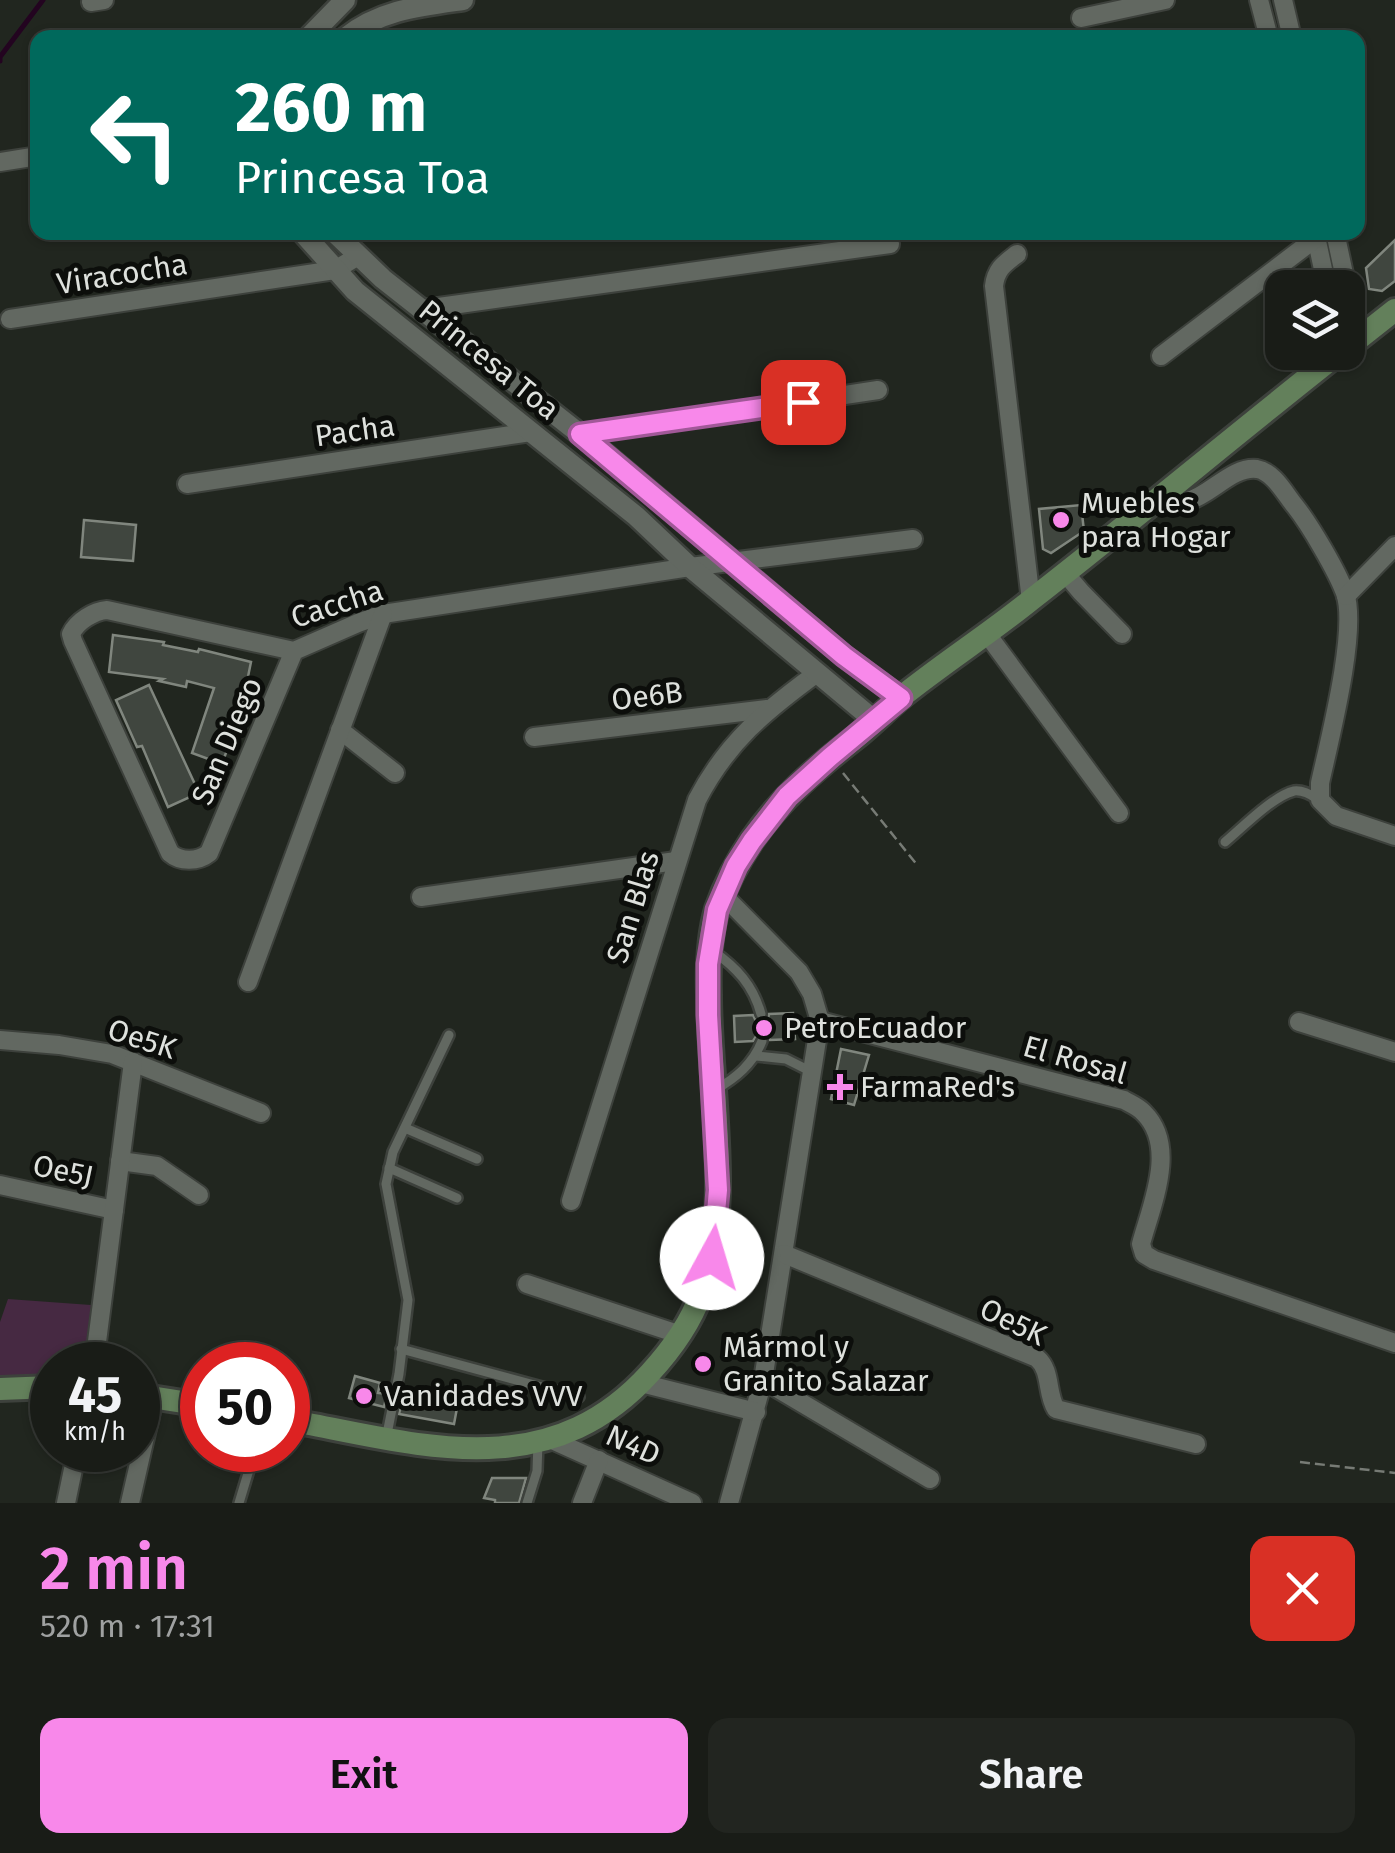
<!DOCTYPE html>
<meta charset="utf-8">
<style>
body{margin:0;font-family:"Fira Sans",sans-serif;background:#222520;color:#f1f3f6;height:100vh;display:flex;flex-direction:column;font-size:38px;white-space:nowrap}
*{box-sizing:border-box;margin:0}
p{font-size:32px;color:#9fa1a1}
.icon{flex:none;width:55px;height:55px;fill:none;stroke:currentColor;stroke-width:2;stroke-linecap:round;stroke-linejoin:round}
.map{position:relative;height:1503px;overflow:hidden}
.sheet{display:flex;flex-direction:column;background:#191c17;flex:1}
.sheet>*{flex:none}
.banner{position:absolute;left:30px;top:30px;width:1335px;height:210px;border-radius:20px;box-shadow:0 2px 8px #0004,0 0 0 2px #373a36;background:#00695c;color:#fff;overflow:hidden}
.fabs{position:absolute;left:1265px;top:270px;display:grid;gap:20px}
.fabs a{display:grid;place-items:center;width:100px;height:100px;border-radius:20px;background:#191c17;box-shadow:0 2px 8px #0004,0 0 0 2px #373a36;font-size:50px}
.speed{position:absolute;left:30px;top:1342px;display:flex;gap:20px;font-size:50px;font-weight:700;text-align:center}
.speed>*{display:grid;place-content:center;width:130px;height:130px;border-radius:50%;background:#191c17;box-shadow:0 2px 8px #0004,0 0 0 2px #373a36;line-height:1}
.speed small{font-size:25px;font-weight:400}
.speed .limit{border:15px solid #d22;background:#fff;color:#111}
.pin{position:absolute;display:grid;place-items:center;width:85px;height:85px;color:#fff;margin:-42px;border-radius:20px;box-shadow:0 5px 15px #0006}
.me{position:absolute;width:110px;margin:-55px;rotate:6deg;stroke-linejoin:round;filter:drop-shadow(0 0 8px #0008)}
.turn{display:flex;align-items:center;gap:35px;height:210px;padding:0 40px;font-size:45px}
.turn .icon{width:130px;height:130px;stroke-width:2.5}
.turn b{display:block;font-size:70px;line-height:85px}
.round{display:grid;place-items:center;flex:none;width:105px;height:105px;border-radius:20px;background:#222520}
.head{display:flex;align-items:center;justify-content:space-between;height:170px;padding:0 40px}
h1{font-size:60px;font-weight:600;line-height:75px;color:#f888ea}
.primary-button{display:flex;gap:20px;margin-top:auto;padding:20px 40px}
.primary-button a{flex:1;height:115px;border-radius:20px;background:#f888ea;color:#111;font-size:40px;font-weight:600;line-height:115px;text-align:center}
.primary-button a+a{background:#222520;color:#f1f3f6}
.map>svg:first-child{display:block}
.green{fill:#462942}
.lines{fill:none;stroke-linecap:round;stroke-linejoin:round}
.stream{stroke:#230420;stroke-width:5}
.building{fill:#40463f;stroke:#80867e;stroke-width:2.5}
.service-casing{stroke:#3d413c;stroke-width:14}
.minor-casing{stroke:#3d413c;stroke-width:22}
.tertiary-casing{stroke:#3d413c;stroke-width:25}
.secondary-casing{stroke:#3d413c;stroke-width:28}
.path{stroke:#777b75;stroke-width:2.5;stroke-dasharray:10 5;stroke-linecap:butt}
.service{stroke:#626861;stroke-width:9}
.minor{stroke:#626861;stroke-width:18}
.tertiary{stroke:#626861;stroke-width:20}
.secondary{stroke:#63805b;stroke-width:22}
.route-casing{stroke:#a15898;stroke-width:25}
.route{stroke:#f888ea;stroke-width:18}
.poi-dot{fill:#f888ea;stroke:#0c0e0b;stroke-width:4}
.labels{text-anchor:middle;stroke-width:10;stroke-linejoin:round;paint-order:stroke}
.street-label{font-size:30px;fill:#dee1dd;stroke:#0c0e0b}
.poi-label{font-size:30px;fill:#dee1dd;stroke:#0c0e0b;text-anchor:start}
</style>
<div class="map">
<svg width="1395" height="1503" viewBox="0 0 1395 1503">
<rect width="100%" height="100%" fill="#21261f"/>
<polygon class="green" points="8,1299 91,1305 84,1365 52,1365 52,1380 0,1379 0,1322"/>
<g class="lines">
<polyline class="stream" points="0,61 0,57 43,0"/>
</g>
<g class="building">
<polygon points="1395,240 1395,281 1382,291 1369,289 1366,268"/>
<polygon points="1081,505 1084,531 1051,553 1043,549 1039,509"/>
<polygon points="84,520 136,525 133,561 81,557"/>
<polygon points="113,635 164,642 163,645 198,652 199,649 251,662 241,711 222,764 192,753 214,688 187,681 186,687 159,681 163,679 109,672"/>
<polygon points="149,685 199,793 168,807 142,746 137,747 116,700"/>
<polygon points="793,1013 795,1039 770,1040 768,1036 762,1033 757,1035 753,1041 735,1042 734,1016 753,1015 756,1021 763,1022 768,1019 769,1014"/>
<polygon points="841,1049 869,1055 854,1105 831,1099"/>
<polygon points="355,1376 380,1383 378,1393 387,1394 384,1407 349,1398"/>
<polygon points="403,1397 457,1408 454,1424 399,1414"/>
<polygon points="492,1478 526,1478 519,1503 495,1503 495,1500 484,1498"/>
</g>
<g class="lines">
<g class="service-casing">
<g id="service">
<path d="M1225,842C1242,828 1273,796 1294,791C1303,790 1310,794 1317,799"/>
<path d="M713,951C737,968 753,985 761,1014"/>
<polyline points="756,1056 786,1059 812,1072"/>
<path d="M715,1090C736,1078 753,1064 762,1041"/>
<polyline points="405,1128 477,1159"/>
<polyline points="389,1168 457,1198"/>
<polyline points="401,1349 579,1397"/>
<polyline points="386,1439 399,1374 408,1300 386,1184 393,1152 449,1035"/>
<polyline points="239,1503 255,1450"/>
<polyline points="527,1503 537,1471 538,1442"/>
</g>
</g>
<g class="minor-casing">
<g id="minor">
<polyline points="1259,0 1269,38"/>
<polyline points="1283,0 1292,38"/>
<polyline points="91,2 104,0"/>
<polyline points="1081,18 1165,0"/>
<polyline points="0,162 38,156"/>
<polyline points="1315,232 1327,288"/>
<polyline points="1335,232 1347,288"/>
<path d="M1017,254C1004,264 996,269 994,286L1031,601"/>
<polyline points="1348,292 1360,339"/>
<polyline points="424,309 890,244"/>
<polyline points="10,319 335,270 358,256"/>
<polyline points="1161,356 1316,238"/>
<polyline points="580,435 878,390"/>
<polyline points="187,484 531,432"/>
<path d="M1158,498C1168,500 1178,504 1188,501C1211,495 1232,466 1257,469C1274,472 1285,494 1295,506C1310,525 1337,571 1345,593C1358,630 1329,742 1320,783V800L1336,816L1395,836"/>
<polyline points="1065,573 1081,592 1122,634"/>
<polyline points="1346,596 1395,546"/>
<polyline points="987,634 1119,813"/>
<path d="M294,651L209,853C198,862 180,862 170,853L73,641L71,634C77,621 94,611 107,610L294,651L358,623L383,614L690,567L913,539"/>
<polyline points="340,730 395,773"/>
<polyline points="534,737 767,709"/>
<polyline points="723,895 799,972 812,994 820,1021 763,1380 729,1503"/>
<polyline points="421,897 676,861"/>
<polyline points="248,982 383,614"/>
<path d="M820,1021L1124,1100C1131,1104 1139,1107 1144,1113C1178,1147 1151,1206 1141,1244L1144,1254L1154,1260L1395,1343"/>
<polyline points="1299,1022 1395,1052"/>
<polyline points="0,1040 59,1045 112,1054 261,1113"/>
<polyline points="120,1161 157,1166 199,1195"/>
<polyline points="0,1185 114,1210"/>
<path d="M571,1201L697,800C727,742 765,711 817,673"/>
<path d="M784,1254L1037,1358C1052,1371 1046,1393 1056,1409L1196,1444"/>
<polyline points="527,1284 681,1335"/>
<polyline points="94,1365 133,1062"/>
<polyline points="763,1380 930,1479"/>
<polyline points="641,1383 756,1412"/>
<polyline points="550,1439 692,1503"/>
<polyline points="66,1503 77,1450"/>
<polyline points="130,1503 154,1398"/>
<polyline points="582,1503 599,1460"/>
</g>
</g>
<g class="tertiary-casing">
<g id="tertiary">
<polyline points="308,38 345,0"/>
<path d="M345,38C380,10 420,6 463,0"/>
<polyline points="302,232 355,291 636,516 690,567 875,721"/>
<polyline points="334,232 383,279 599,449 844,656 901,698"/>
</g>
</g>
<g class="secondary-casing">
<g id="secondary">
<polyline points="1348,347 1395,310"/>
<polyline points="0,1389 52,1387"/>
<polyline points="138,1395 202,1405"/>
<path d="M288,1420C418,1444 547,1487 650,1373C672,1349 690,1324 701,1294C734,1208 709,1086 709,995C708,967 709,937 717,909C725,886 738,861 752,840C780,799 816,768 855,738C871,725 885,711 900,698C942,664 989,634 1031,600C1135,519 1236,434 1340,352"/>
</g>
</g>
<g class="path">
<polyline points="843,773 918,866"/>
<polyline points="1300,1462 1395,1473"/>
</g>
<use href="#service" class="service"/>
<use href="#minor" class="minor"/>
<use href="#tertiary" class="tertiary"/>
<use href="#secondary" class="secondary"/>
</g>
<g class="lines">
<g class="route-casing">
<polyline id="route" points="712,1258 718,1190 708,1015 708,964 717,910 736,866 752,841 787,796 830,757 901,698 844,656 580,434 803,402"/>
</g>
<use href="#route" class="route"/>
</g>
<g class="poi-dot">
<circle cx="1061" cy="520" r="10"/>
<circle cx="764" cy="1028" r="10"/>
<path d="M835 1072h10v10h10v10h-10v10h-10v-10h-10v-10h10z"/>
<circle cx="703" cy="1364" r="10"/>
<circle cx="364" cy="1396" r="10"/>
</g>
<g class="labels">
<g class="street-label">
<text transform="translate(122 274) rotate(-9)" y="10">Viracocha</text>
<text transform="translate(489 360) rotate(39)" y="10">Princesa Toa</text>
<text transform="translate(355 431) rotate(-8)" y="10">Pacha</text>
<text transform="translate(337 604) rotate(-18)" y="10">Caccha</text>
<text transform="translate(647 696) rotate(-7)" y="10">Oe6B</text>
<text transform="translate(227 741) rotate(-67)" y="10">San Diego</text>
<text transform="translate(633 907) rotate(-73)" y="10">San Blas</text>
<text transform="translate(142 1039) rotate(18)" y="10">Oe5K</text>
<text transform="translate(1075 1060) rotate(16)" y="10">El Rosal</text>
<text transform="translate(63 1171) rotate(12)" y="10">Oe5J</text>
<text transform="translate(1013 1322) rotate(26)" y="10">Oe5K</text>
<text transform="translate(633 1445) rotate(24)" y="10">N4D</text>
</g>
<g class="poi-label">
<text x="1081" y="513">Muebles<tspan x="1081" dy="34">para Hogar</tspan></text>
<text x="784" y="1038">PetroEcuador</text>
<text x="860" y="1097">FarmaRed's</text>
<text x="723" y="1357">Mármol y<tspan x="723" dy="34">Granito Salazar</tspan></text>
<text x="384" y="1406">Vanidades VVV</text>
</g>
</g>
</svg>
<div class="fabs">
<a><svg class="icon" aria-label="layers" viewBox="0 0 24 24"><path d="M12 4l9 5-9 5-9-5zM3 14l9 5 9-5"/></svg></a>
</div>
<div class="speed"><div>45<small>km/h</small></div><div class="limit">50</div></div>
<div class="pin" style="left:803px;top:402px;background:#d93025"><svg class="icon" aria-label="arrive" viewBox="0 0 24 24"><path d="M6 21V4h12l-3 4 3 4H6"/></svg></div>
<svg class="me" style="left:712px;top:1258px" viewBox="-20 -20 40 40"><circle r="19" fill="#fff"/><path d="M0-13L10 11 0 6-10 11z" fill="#f888ea"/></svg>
<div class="banner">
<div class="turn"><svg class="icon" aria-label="left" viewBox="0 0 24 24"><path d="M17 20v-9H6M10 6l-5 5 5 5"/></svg><div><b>260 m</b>Princesa Toa</div></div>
</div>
</div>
<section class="sheet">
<div class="head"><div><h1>2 min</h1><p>520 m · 17:31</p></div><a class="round" style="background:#d93025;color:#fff"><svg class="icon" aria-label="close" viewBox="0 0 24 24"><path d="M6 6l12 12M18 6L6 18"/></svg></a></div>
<div class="primary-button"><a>Exit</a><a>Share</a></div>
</section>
